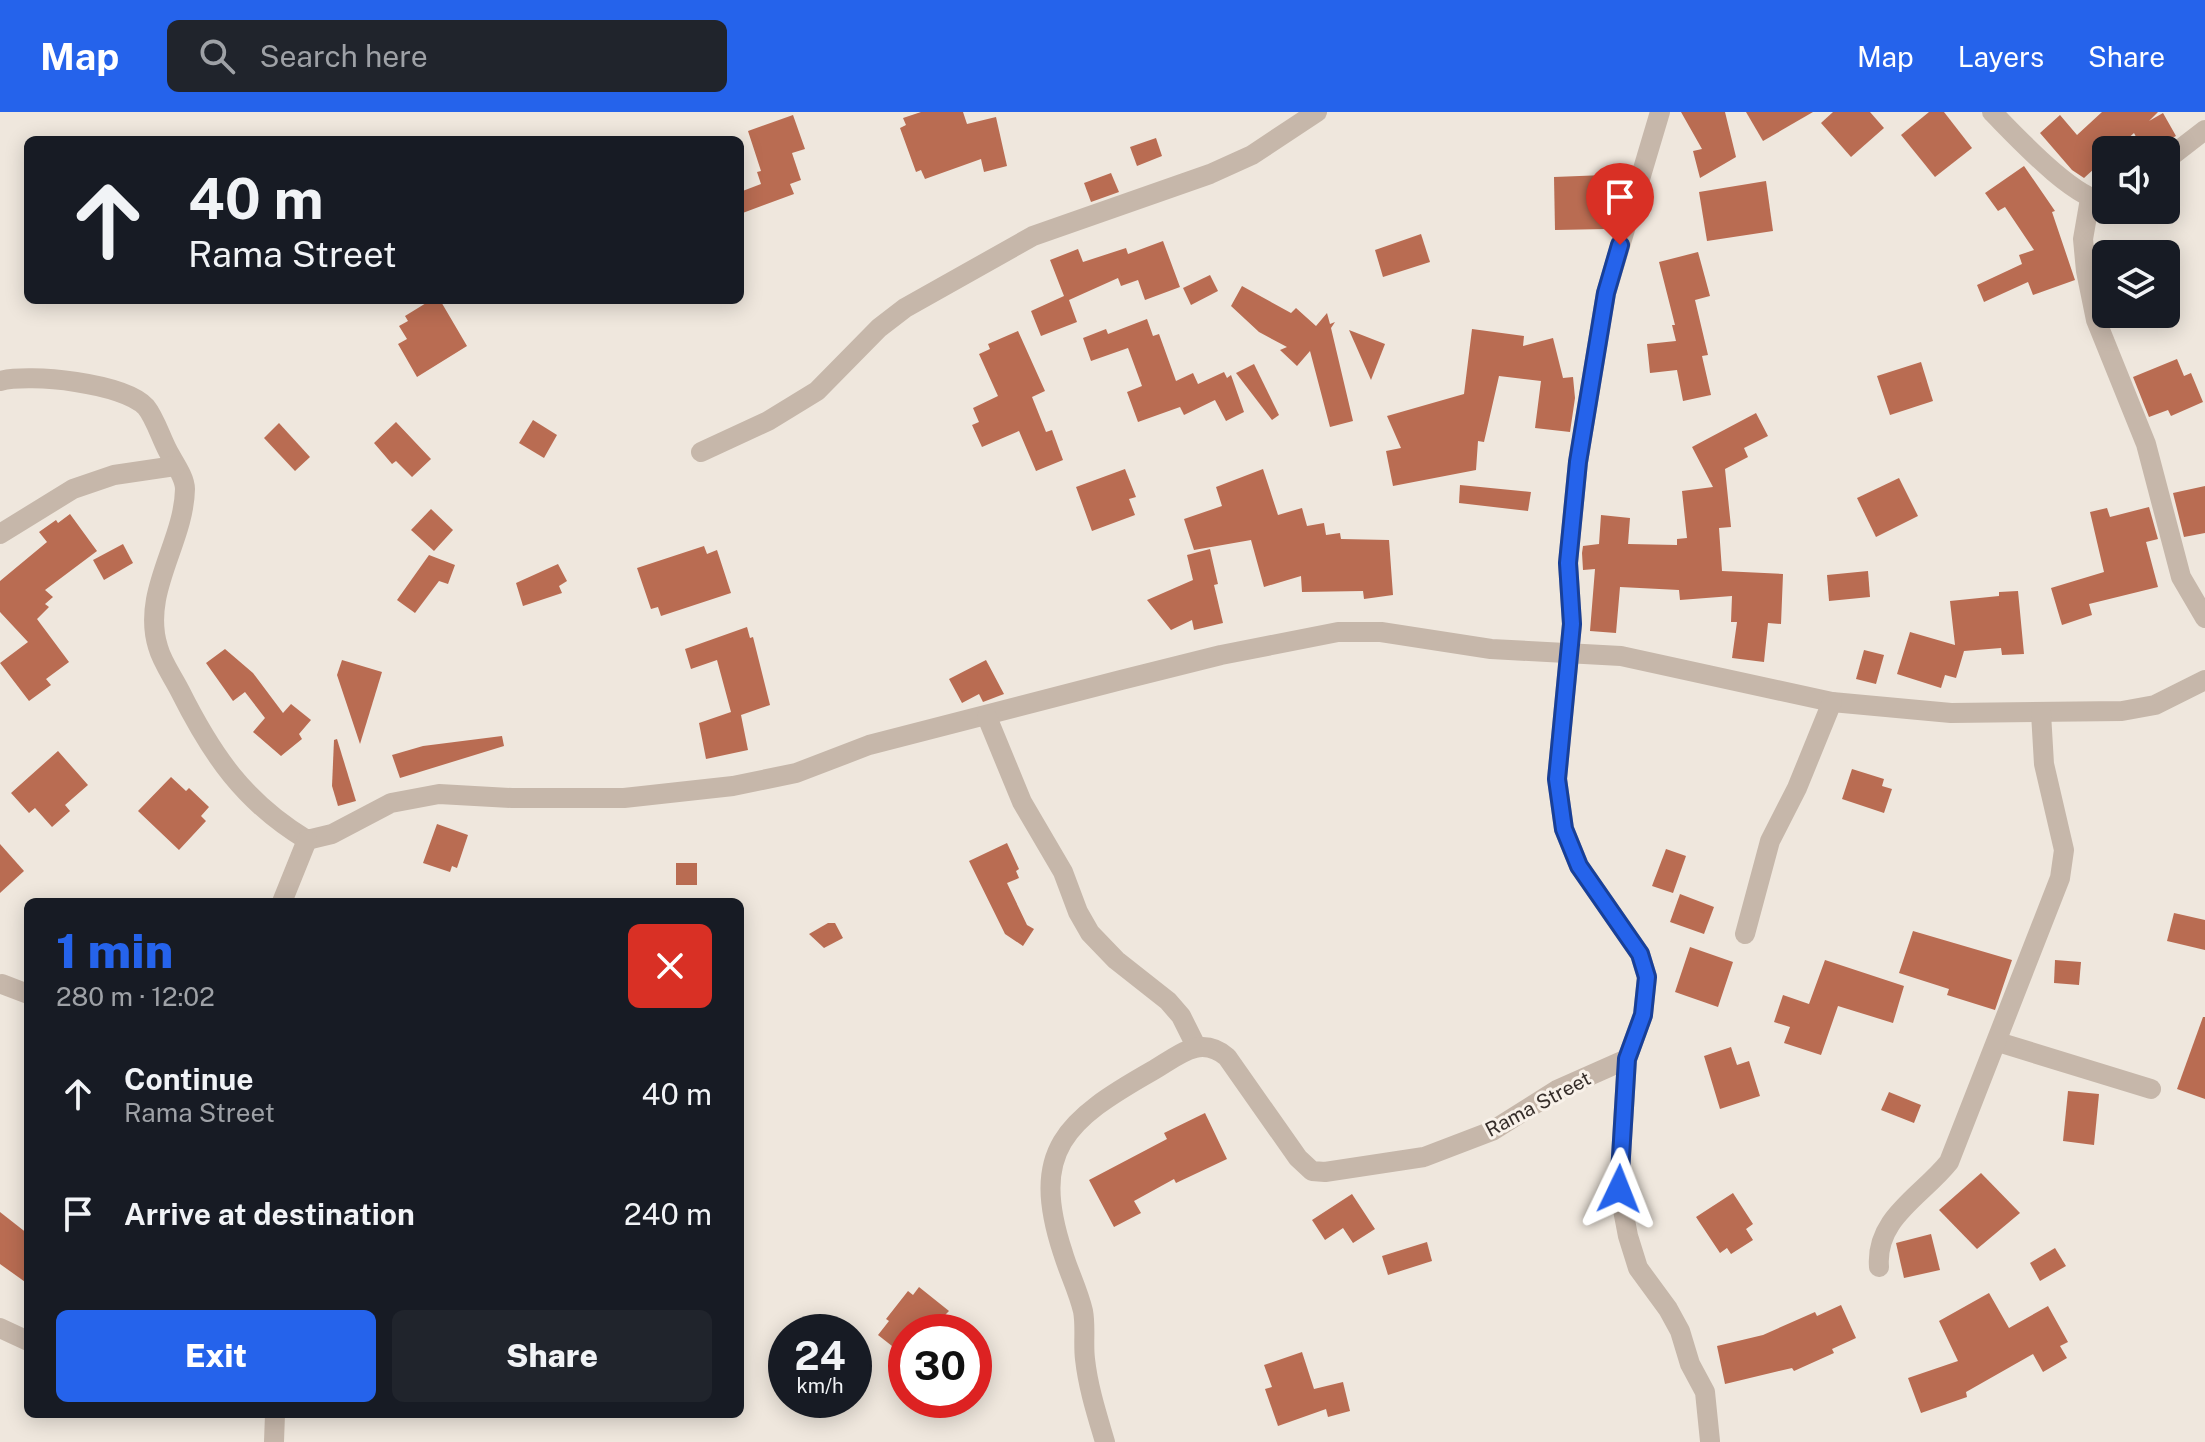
<!DOCTYPE html>
<meta charset="utf-8">
<style>
body{margin:0;font-family:"Public Sans",sans-serif;background:#20242c;color:#f1f3f6;height:100vh;display:flex;flex-direction:column;font-size:30px;white-space:nowrap}
*{box-sizing:border-box;margin:0}
p{font-size:26px;color:#9ea1a6}
.icon{flex:none;width:44px;height:44px;fill:none;stroke:currentColor;stroke-width:2;stroke-linecap:round;stroke-linejoin:round}
.map{position:relative;flex:1;overflow:hidden}
.details{position:absolute;left:24px;top:786px;width:720px;height:520px;display:flex;flex-direction:column;background:#171b24;border-radius:12px;box-shadow:0 4px 20px #0003}
.details>*{flex:none}
.top-card{position:absolute;left:24px;top:24px;width:720px;height:168px;border-radius:12px;box-shadow:0 4px 20px #0003;background:#171b24;color:#f1f3f6;overflow:hidden}
.buttons{position:absolute;left:2092px;top:24px;display:grid;gap:16px}
.buttons a{display:grid;place-items:center;width:88px;height:88px;border-radius:12px;background:#171b24;box-shadow:0 4px 20px #0003;font-size:40px}
.speed{position:absolute;left:768px;top:1202px;display:flex;gap:16px;font-size:40px;font-weight:700;text-align:center}
.speed>*{display:grid;place-content:center;width:104px;height:104px;border-radius:50%;background:#171b24;box-shadow:0 4px 20px #0003;line-height:1}
.speed small{font-size:20px;font-weight:400}
.speed .limit{border:12px solid #d22;background:#fff;color:#111}
.pin{position:absolute;display:grid;place-items:center;width:68px;height:68px;color:#fff;margin:-82px -34px;border-radius:50% 50% 50% 0;rotate:-45deg;box-shadow:0 0 8px #0007}
.pin .icon{rotate:45deg}
.me{position:absolute;width:88px;margin:-44px;rotate:2deg;stroke-linejoin:round;filter:drop-shadow(0 0 6px #0008)}
.turn{display:flex;align-items:center;gap:28px;height:168px;padding:0 32px;font-size:36px}
.turn .icon{width:104px;height:104px;stroke-width:2.5}
.turn b{display:block;font-size:56px;line-height:68px}
.round{display:grid;place-items:center;flex:none;width:84px;height:84px;border-radius:12px;background:#20242c}
.head{display:flex;align-items:center;justify-content:space-between;height:136px;padding:0 32px}
h1{font-size:48px;font-weight:800;line-height:60px;color:#2563eb}
.button{display:flex;gap:16px;margin-top:auto;padding:16px 32px}
.button a{flex:1;height:92px;border-radius:12px;background:#2563eb;color:#fff;font-size:32px;font-weight:800;line-height:92px;text-align:center}
.button a+a{background:#20242c;color:#f1f3f6}
ul{padding:0;list-style:none}
li{display:flex;align-items:center;gap:24px;height:120px;padding:0 32px}
li div{flex:1}
li b{display:block;font-size:30px}
li em{font-style:normal}
header{display:flex;align-items:center;gap:48px;box-sizing:border-box;height:112px;padding:0 40px;background:#2563eb;color:#fff}
header strong{font-size:38px}
nav{display:flex;gap:44px;margin-inline-start:auto;font-size:28px}
.search{width:560px;height:72px;background:#20242c;display:flex;align-items:center;gap:20px;box-sizing:border-box;padding:0 28px;border-radius:12px;color:#9ea1a6;font-size:30px}
.map>svg:first-child{display:block}
.building{fill:#b96c52}
.lines{fill:none;stroke-linecap:round;stroke-linejoin:round}
.minor{stroke:#c6b7aa;stroke-width:20}
.route-casing{stroke:#184099;stroke-width:20}
.route{stroke:#2563eb;stroke-width:14}
.labels{text-anchor:middle;stroke-width:6;stroke-linejoin:round;paint-order:stroke}
.street-label{font-size:20px;fill:#352d29;stroke:#f8f1e9}
</style>
<header>
<strong>Map</strong>
<div class="search"><svg class="icon" aria-label="search" viewBox="0 0 24 24"><circle cx="10" cy="10" r="6"/><path d="M15 15l6 6"/></svg>Search here</div>
<nav><a>Map</a><a>Layers</a><a>Share</a></nav>
</header>
<div class="map">
<svg width="2205" height="1330" viewBox="0 0 2205 1330">
<rect width="100%" height="100%" fill="#efe7dd"/>
<g class="building">
<polygon points="921,0 963,0 967,12 996,5 1007,54 984,60 981,47 925,67 921,58 916,60 900,16 906,13 903,6"/>
<polygon points="1681,0 1725,0 1736,45 1700,66 1693,39 1702,37"/>
<polygon points="1746,0 1813,0 1763,29"/>
<polygon points="1833,0 1870,0 1884,16 1851,45 1821,11"/>
<polygon points="1929,0 1944,0 1972,36 1935,65 1901,23"/>
<polygon points="2102,0 2158,0 2149,9 2163,1 2176,24 2149,38 2143,38 2134,21 2115,38 2106,38 2106,46 2084,66 2072,58 2040,21 2060,3 2077,23"/>
<polygon points="793,3 805,37 792,41 801,68 790,72 794,82 740,102 740,80 761,72 757,60 761,59 748,19"/>
<polygon points="1156,26 1162,44 1137,54 1130,35"/>
<polygon points="2024,54 2055,99 2052,100 2075,168 2033,183 2028,170 1984,190 1977,173 2022,152 2019,143 2034,138 2005,95 1998,99 1985,81"/>
<polygon points="1111,61 1119,80 1091,90 1084,71"/>
<polygon points="1605,63 1606,117 1555,118 1554,65"/>
<polygon points="1766,69 1773,119 1707,129 1699,80"/>
<polygon points="1421,122 1430,150 1383,165 1375,138"/>
<polygon points="1163,129 1180,175 1145,188 1138,168 1121,174 1118,166 1069,188 1077,210 1041,224 1031,199 1064,184 1050,148 1078,137 1083,150 1126,136 1128,142"/>
<polygon points="1698,140 1710,184 1695,188 1708,243 1702,244 1711,283 1683,289 1677,258 1650,261 1647,232 1676,229 1672,213 1675,213 1659,150"/>
<polygon points="1210,163 1218,179 1191,193 1183,176"/>
<polygon points="1242,174 1291,201 1296,196 1316,214 1327,201 1330,212 1335,210 1331,216 1353,309 1330,315 1310,239 1297,254 1280,238 1287,235 1259,220 1231,194"/>
<polygon points="431,188 440,188 467,234 417,265 398,232 407,227 399,214 408,209 405,204"/>
<polygon points="1147,207 1153,224 1159,222 1176,269 1193,261 1198,272 1224,260 1227,266 1231,263 1244,300 1226,309 1215,288 1184,303 1180,295 1138,310 1127,280 1142,274 1128,236 1091,249 1083,226 1106,217 1108,222"/>
<polygon points="1472,217 1524,224 1523,234 1553,226 1563,266 1573,265 1575,286 1570,320 1535,316 1541,269 1499,264 1484,330 1478,329 1476,358 1393,374 1386,339 1401,336 1387,304 1464,282"/>
<polygon points="1349,218 1385,232 1371,268"/>
<polygon points="1018,219 1045,279 1032,285 1046,320 1052,318 1063,348 1036,359 1019,319 982,335 972,313 979,310 973,296 998,284 979,242 990,237 988,232"/>
<polygon points="2177,247 2184,264 2191,261 2203,290 2171,304 2168,298 2149,305 2133,265"/>
<polygon points="1921,250 1933,289 1890,303 1877,264"/>
<polygon points="1254,252 1279,303 1272,308 1236,261"/>
<polygon points="1756,301 1768,324 1744,336 1748,345 1725,357 1731,415 1719,416 1722,459 1783,462 1781,512 1768,511 1764,550 1732,546 1737,510 1731,510 1732,484 1680,488 1679,478 1620,475 1616,521 1590,519 1595,457 1583,458 1582,441 1583,434 1599,432 1601,403 1630,406 1628,432 1677,433 1677,427 1687,426 1682,379 1713,375 1692,335"/>
<polygon points="533,308 557,323 544,346 519,331"/>
<polygon points="396,310 431,347 412,365 396,349 392,352 374,331"/>
<polygon points="279,311 310,345 295,359 264,326"/>
<polygon points="1125,357 1136,385 1129,387 1135,403 1092,419 1076,375"/>
<polygon points="1263,357 1278,403 1302,396 1307,414 1324,411 1326,423 1340,421 1341,427 1389,428 1393,483 1364,487 1363,479 1302,480 1301,464 1264,475 1251,428 1194,438 1184,407 1222,394 1216,375"/>
<polygon points="1899,366 1918,404 1876,425 1857,386"/>
<polygon points="1460,373 1531,380 1528,399 1459,391"/>
<polygon points="2205,374 2205,421 2184,425 2173,381"/>
<polygon points="2149,395 2158,427 2146,430 2158,475 2089,492 2092,503 2062,513 2051,476 2104,460 2090,400 2107,396 2110,405"/>
<polygon points="431,397 453,418 434,439 411,418"/>
<polygon points="70,402 97,439 45,478 53,485 45,492 49,495 37,507 69,550 46,567 51,573 29,589 0,551 28,530 0,500 0,469 47,430 39,420 56,408 58,411"/>
<polygon points="123,432 133,451 104,468 93,448"/>
<polygon points="704,434 707,442 717,438 731,481 661,504 658,495 651,497 637,456"/>
<polygon points="1210,437 1218,472 1214,473 1223,511 1194,518 1192,508 1171,518 1147,488 1193,468 1187,443"/>
<polygon points="429,443 455,453 448,472 439,469 415,501 397,488"/>
<polygon points="558,452 567,469 559,474 562,481 523,494 516,471"/>
<polygon points="1868,459 1870,485 1829,489 1827,463"/>
<polygon points="2018,479 2024,542 2002,543 2001,536 1964,539 1956,566 1945,563 1941,576 1897,562 1910,520 1955,533 1950,489 1999,484 1999,480"/>
<polygon points="747,515 750,526 753,525 770,593 741,603 748,638 706,647 699,611 731,600 717,548 691,557 685,537"/>
<polygon points="225,537 253,561 283,601 291,592 311,608 299,622 302,627 281,644 253,620 265,606 245,580 233,589 206,551"/>
<polygon points="1864,538 1884,543 1876,572 1856,567"/>
<polygon points="342,548 382,560 360,632 337,563"/>
<polygon points="986,548 1004,582 983,590 979,582 962,591 949,567"/>
<polygon points="502,624 504,634 400,666 392,643 423,634"/>
<polygon points="337,627 356,689 338,694 332,674 334,628"/>
<polygon points="58,639 88,673 65,693 70,699 52,715 35,696 29,701 11,681"/>
<polygon points="1852,657 1884,667 1882,674 1892,677 1884,701 1842,687"/>
<polygon points="171,665 186,679 189,676 209,695 201,704 206,709 179,738 138,699"/>
<polygon points="437,712 468,723 457,756 452,754 450,760 423,751"/>
<polygon points="1007,731 1019,757 1016,759 1019,766 1007,771 1027,813 1034,817 1023,834 1005,822 969,749"/>
<polygon points="0,732 24,759 0,781"/>
<polygon points="1666,737 1686,744 1673,781 1652,774"/>
<rect x="676" y="751" width="21" height="22"/>
<polygon points="1680,782 1714,795 1704,822 1670,810"/>
<polygon points="2174,801 2205,808 2205,838 2167,829"/>
<polygon points="828,811 835,811 843,826 824,836 809,822"/>
<polygon points="1913,819 2012,848 1995,898 1947,883 1949,877 1899,861"/>
<polygon points="1690,835 1733,850 1718,895 1675,880"/>
<polygon points="1825,848 1904,874 1893,911 1838,894 1821,943 1784,931 1790,915 1774,910 1783,883 1809,892"/>
<polygon points="2055,848 2081,850 2079,873 2054,871"/>
<polygon points="2203,905 2205,905 2205,987 2177,977"/>
<polygon points="1731,935 1737,953 1749,949 1760,984 1720,997 1704,944"/>
<polygon points="2068,979 2099,982 2094,1033 2063,1029"/>
<polygon points="1889,980 1921,993 1914,1011 1881,998"/>
<polygon points="1205,1001 1227,1047 1176,1071 1174,1067 1134,1089 1141,1101 1114,1115 1089,1068 1167,1027 1164,1021"/>
<polygon points="1981,1061 2020,1101 1977,1137 1939,1098"/>
<polygon points="1733,1081 1753,1112 1746,1117 1753,1128 1731,1142 1727,1136 1720,1141 1696,1105"/>
<polygon points="1352,1082 1375,1117 1353,1131 1343,1116 1325,1128 1312,1108"/>
<polygon points="0,1100 28,1122 28,1172 0,1152"/>
<polygon points="1931,1122 1940,1158 1904,1166 1896,1131"/>
<polygon points="1427,1130 1432,1149 1388,1163 1382,1144"/>
<polygon points="2055,1136 2066,1154 2040,1169 2030,1151"/>
<polygon points="919,1175 949,1199 944,1204 964,1220 906,1220 906,1245 878,1223 889,1209 886,1207 908,1179 913,1183"/>
<polygon points="1989,1181 2009,1216 2048,1194 2068,1230 2060,1234 2067,1246 2043,1260 2033,1242 1966,1280 1967,1285 1921,1301 1908,1266 1958,1249 1939,1209"/>
<polygon points="1841,1193 1856,1226 1832,1237 1834,1241 1794,1259 1792,1256 1725,1272 1717,1234 1763,1223 1815,1200 1817,1204"/>
<polygon points="1302,1240 1314,1277 1343,1270 1350,1299 1328,1305 1326,1297 1278,1314 1265,1277 1272,1275 1264,1253"/>
</g>
<g class="lines">
<g class="minor">
<path d="M1992,0C2014,22 2076,90 2106,89"/>
<polyline points="2166,48 2205,18"/>
<polyline points="2090,87 2083,127 2086,159 2096,208 2146,332 2181,465 2205,506"/>
<path d="M0,269C30,261 124,271 146,295C155,306 161,326 168,339C173,349 185,365 185,377C184,431 141,480 158,535C162,550 173,565 180,579C212,643 244,690 307,728L332,722L391,691L439,682L512,686H624L733,674L796,661L869,633L1121,568L1221,543L1338,520H1381L1491,537L1621,544L1832,590L1951,601L2122,599L2155,593L2205,568"/>
<polyline points="701,340 768,309 817,279 879,216 905,196 1033,124 1210,62 1252,43 1317,0"/>
<polyline points="0,422 73,377 114,363 175,354"/>
<polyline points="987,605 1022,690 1063,760 1078,800 1090,821 1116,848 1168,889 1181,904 1196,934"/>
<polyline points="282,790 307,728"/>
<polyline points="1745,822 1770,729 1797,676 1832,590"/>
<polyline points="2,872 28,882"/>
<polyline points="1998,930 2151,977"/>
<polyline points="1627,947 1619,1077 1628,1124 1638,1156 1668,1197 1680,1219 1690,1252 1705,1280 1710,1329"/>
<path d="M1879,1155C1875,1106 1922,1084 1949,1050L2060,766L2064,738L2044,652L2041,601"/>
<polyline points="0,1216 28,1229"/>
<polyline points="274,1330 275,1302"/>
<path d="M1105,1330C1097,1303 1088,1275 1085,1247C1083,1231 1086,1215 1083,1199C1078,1178 1069,1161 1063,1141C1029,1038 1066,1008 1152,959C1178,944 1200,922 1227,945L1298,1046L1312,1059L1325,1060L1424,1045L1492,1019L1557,978L1627,947L1643,903L1647,865L1640,842L1579,754L1564,717L1557,667L1572,512L1568,451L1578,350L1606,181L1660,0"/>
</g>
</g>
<g class="lines">
<g class="route-casing">
<polyline id="route" points="1619,1077 1627,947 1643,903 1647,865 1640,842 1579,754 1564,717 1557,667 1572,512 1568,451 1578,350 1606,181 1620,133"/>
</g>
<use href="#route" class="route"/>
</g>
<g class="labels">
<g class="street-label">
<text transform="translate(1538 992) rotate(-28)" y="7">Rama Street</text>
</g>
</g>
</svg>
<div class="buttons">
<a><svg class="icon" aria-label="sound" viewBox="0 0 24 24"><path d="M4 9h4l5-4v14l-5-4H4zM17 9q2 3 0 6"/></svg></a>
<a><svg class="icon" aria-label="layers" viewBox="0 0 24 24"><path d="M12 4l9 5-9 5-9-5zM3 14l9 5 9-5"/></svg></a>
</div>
<div class="speed"><div>24<small>km/h</small></div><div class="limit">30</div></div>
<div class="pin" style="left:1620px;top:133px;background:#d93025"><svg class="icon" aria-label="arrive" viewBox="0 0 24 24"><path d="M6 21V4h12l-3 4 3 4H6"/></svg></div>
<svg class="me" style="left:1619px;top:1077px" viewBox="-20 -20 40 40"><path d="M0-17L14 15 0 8-14 15z" fill="#2563eb" stroke="#fff" stroke-width="4"/></svg>
<div class="top-card">
<div class="turn"><svg class="icon" aria-label="ahead" viewBox="0 0 24 24"><path d="M12 20V5M6 11l6-6 6 6"/></svg><div><b>40 m</b>Rama Street</div></div>
</div>
<section class="details">
<div class="head"><div><h1>1 min</h1><p>280 m · 12:02</p></div><a class="round" style="background:#d93025;color:#fff"><svg class="icon" aria-label="close" viewBox="0 0 24 24"><path d="M6 6l12 12M18 6L6 18"/></svg></a></div>
<ul>
<li><svg class="icon" aria-label="ahead" viewBox="0 0 24 24"><path d="M12 20V5M6 11l6-6 6 6"/></svg><div><b>Continue</b><p>Rama Street</p></div><em>40 m</em></li>
<li><svg class="icon" aria-label="arrive" viewBox="0 0 24 24"><path d="M6 21V4h12l-3 4 3 4H6"/></svg><div><b>Arrive at destination</b></div><em>240 m</em></li>
</ul>
<div class="button"><a>Exit</a><a>Share</a></div>
</section>
</div>
